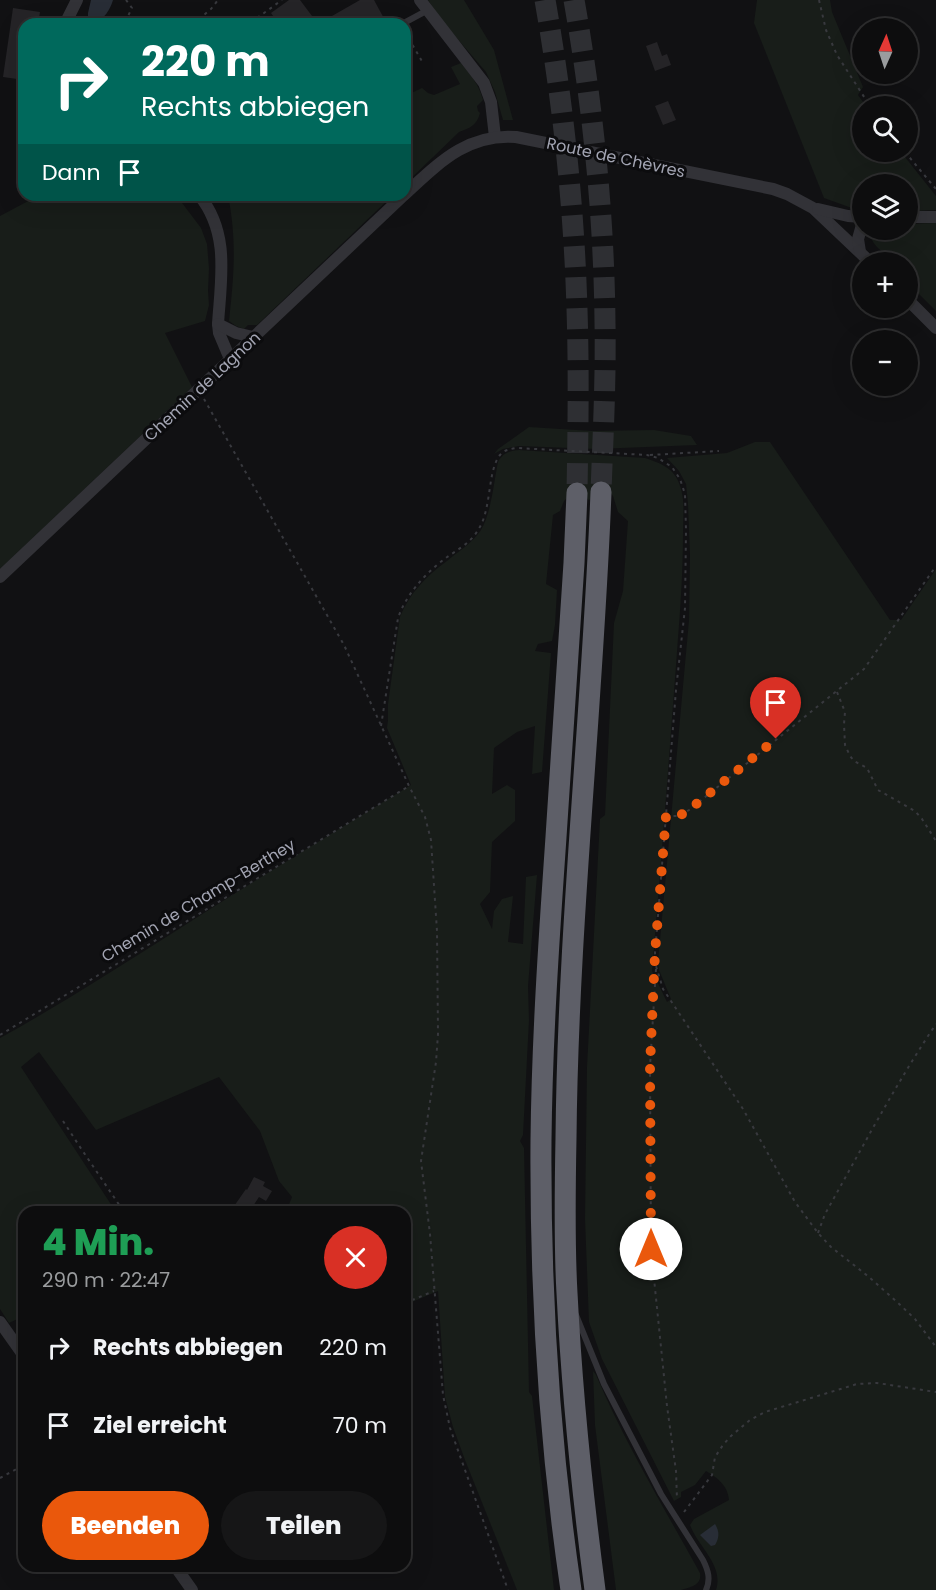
<!DOCTYPE html>
<html lang="de">
<meta charset="utf-8">
<style>
body{margin:0;font-family:Poppins,sans-serif;background:#161617;color:#f1f3f6;height:100vh;display:flex;flex-direction:column;font-size:22px;white-space:nowrap}
*{box-sizing:border-box;margin:0}
p{font-size:20px;color:#9a9c9e}
.icon{flex:none;width:33px;height:33px;fill:none;stroke:currentColor;stroke-width:2;stroke-linecap:round;stroke-linejoin:round}
.map{position:relative;flex:1;overflow:hidden}
.side{position:absolute;left:18px;top:1206px;width:393px;height:366px;display:flex;flex-direction:column;background:#0d0d0e;border-radius:18px;box-shadow:0 6px 24px #0002,0 0 0 2px #2d2d2e}
.side>*{flex:none}
.banner{position:absolute;left:18px;top:18px;width:393px;height:183px;border-radius:18px;box-shadow:0 6px 24px #0002,0 0 0 2px #2d2d2e;background:#00695c;color:#fff;overflow:hidden}
.needle{width:39px;rotate:3deg}
.fabs{position:absolute;left:852px;top:18px;display:grid;gap:12px}
.fabs a{display:grid;place-items:center;width:66px;height:66px;border-radius:50%;background:#0d0d0e;box-shadow:0 6px 24px #0002,0 0 0 2px #2d2d2e;font-size:30px}
.pin{position:absolute;display:grid;place-items:center;width:51px;height:51px;color:#fff;margin:-62px -26px;border-radius:50% 50% 50% 0;rotate:-45deg;box-shadow:0 0 6px #0007}
.pin .icon{rotate:45deg}
.me{position:absolute;width:66px;margin:-33px;rotate:0deg;stroke-linejoin:round;filter:drop-shadow(0 0 4px #0008)}
.turn{display:flex;align-items:center;gap:21px;height:126px;padding:0 24px;font-size:27px}
.turn .icon{width:78px;height:78px;stroke-width:2.5}
.turn b{display:block;font-size:42px;line-height:51px}
.then{display:flex;align-items:center;height:57px;padding:0 24px;background:#0003;gap:12px;font-size:22px}
.round{display:grid;place-items:center;flex:none;width:63px;height:63px;border-radius:32px;background:#161617}
.overview{display:flex;align-items:center;justify-content:space-between;height:102px;padding:0 24px}
h1{font-size:36px;font-weight:800;line-height:45px;color:#1e9e55}
.button{display:flex;gap:12px;margin-top:auto;padding:12px 24px}
.button a{flex:1;height:69px;border-radius:36px;background:#ea580c;color:#fff;font-size:24px;font-weight:800;line-height:69px;text-align:center}
.button a+a{background:#161617;color:#f1f3f6}
ul{padding:0;list-style:none}
li{display:flex;align-items:center;gap:18px;height:78px;padding:0 24px}
li div{flex:1}
li b{display:block;font-size:22px}
li em{font-style:normal}
.map>svg:first-child{display:block}
.green{fill:#181d19}
.water{fill:#282d36}
.building{fill:#252427}
.lines{fill:none;stroke-linecap:round;stroke-linejoin:round}
.motorway-tunnel{stroke:#2e2f33;stroke-width:21;stroke-dasharray:21 10;stroke-linecap:butt}
.path{stroke:#38393e;stroke-width:2;stroke-dasharray:3 4.5;stroke-linecap:butt}
.service{stroke:#323237;stroke-width:6}
.minor{stroke:#323237;stroke-width:12}
.motorway{stroke:#5e5f68;stroke-width:21}
.route{stroke:#ea580c;stroke-width:10;stroke-dasharray:0 18}
.labels{text-anchor:middle;stroke-width:6;stroke-linejoin:round;paint-order:stroke}
.street-label{font-size:16px;fill:#a3a5b3;stroke:#0c0c0e}
</style>
<div class="map">
<svg width="936" height="1590" viewBox="0 0 936 1590">
<rect width="100%" height="100%" fill="#111113"/>
<g class="green">
<polygon points="428,0 464,0 494,50 513,120 503,120 495,92 486,72 443,22"/>
<polygon points="757,0 830,0 832,12 863,87 858,95 866,106 862,106 862,152 901,152 936,196 936,210 908,211 908,184 862,184 862,208 849,207 824,198 754,23"/>
<path d="M461,63C471,75 479,85 483,100L477,106L478,111L480,113C477,125 470,128 459,132L405,184V96L422,88L428,93L434,95L460,84L451,67Z"/>
<polygon points="31,195 75,195 106,201 137,197 142,195 176,195 201,228 207,244 209,268 208,291 209,305 205,321 165,333 192,387 0,569 0,216 32,199"/>
<path d="M228,195H393L257,325H248L244,329L236,326L229,321C234,275 237,241 228,195Z"/>
<path d="M936,223V311L908,283V262H890C886,252 874,248 871,237L877,230H908V224Z"/>
<polygon points="529,427 592,431 654,430 691,436 697,445 596,449 519,446 503,449 494,454 498,449"/>
<path d="M755,442H770L890,620H901L936,569V1590H716C724,1565 698,1547 690,1525L694,1519L729,1500C728,1486 718,1478 706,1471L695,1485L681,1492V1497L674,1501L602,1359L589,1322L585,1219L587,1067L600,819L605,815L614,623L623,591L628,521L618,512L613,496L609,491L593,499L588,500L585,496L571,494L564,501L560,511L553,515L546,584L557,590L555,625L552,641L538,644L535,651L551,653L542,772L532,774L535,726L517,732L494,748L492,794L507,785L515,790V821L492,842L490,892L480,904L492,929L494,911L502,899L513,896L508,942L523,944L526,877L537,875L528,986L529,1020L523,1135L520,1141L524,1148L529,1392L532,1396L554,1590H517L465,1460L453,1427L445,1397L438,1291L405,1305V1212H286L292,1197L279,1181L260,1131L219,1077L96,1130L39,1052L21,1067L116,1212H24V1316L9,1323L0,1309V1038C58,1006 114,970 171,934C250,883 331,834 411,785L387,728L388,720V704L400,617C409,594 427,575 447,561C459,551 472,543 481,530C491,514 494,481 498,462C503,453 508,451 519,450L645,458C663,464 676,469 681,489C685,503 683,519 683,534C683,574 680,613 677,652C669,759 661,865 652,971L667,1002L671,999L659,970L658,962L689,620L690,555L688,504L686,484L679,471L667,458L727,453Z"/>
<path d="M593,1371L596,1375C625,1443 664,1508 700,1573C702,1585 691,1587 681,1590H616L595,1425Z"/>
</g>
<g class="water">
<path d="M91,0H113C110,10 104,19 94,24L88,20V13Z"/>
<path d="M715,1524C720,1532 719,1538 715,1545L711,1546L700,1535Z"/>
</g>
<g class="building">
<polygon points="289,0 300,0 318,24 279,24 271,13"/>
<polygon points="360,0 374,0 387,24 318,24"/>
<polygon points="13,8 40,12 38,24 24,24 24,80 3,77"/>
<polygon points="657,42 662,56 667,54 671,65 655,71 646,46"/>
<polygon points="668,101 676,120 663,125 655,106"/>
<polygon points="254,1177 265,1182 263,1186 272,1191 266,1201 259,1197 249,1212 230,1212 246,1189 247,1190"/>
</g>
<g class="lines">
<g class="motorway-tunnel">
<path d="M545,0C563,102 574,206 577,309C579,371 578,432 577,493"/>
<path d="M574,0C593,107 604,215 605,323C606,379 603,436 601,492"/>
</g>
<g class="path">
<polyline points="819,0 826,30 837,55 870,106"/>
<polyline points="117,24 127,18 132,8 126,0"/>
<polyline points="193,24 211,9 218,0"/>
<polyline points="253,24 257,18 282,0"/>
<polyline points="405,32 423,63"/>
<polyline points="905,152 936,189"/>
<polyline points="204,399 344,645 409,786 425,817 431,840 437,931 438,1034 436,1062 421,1161 430,1234 443,1395 450,1428 508,1590"/>
<polyline points="650,455 719,451"/>
<polyline points="837,692 845,712 844,724 845,745 850,756 854,761 867,768 878,790 915,811 922,819 936,841"/>
<path d="M381,726L398,618C406,595 423,576 443,560C455,551 470,544 478,530C492,510 487,471 500,455C504,450 510,449 517,448L647,455L658,458L672,467L680,479L685,494L686,530L685,608L676,690L655,953L656,966L663,989L743,1109L795,1202L818,1233L831,1247L869,1277L896,1301L915,1319L936,1347"/>
<polyline points="666,816 679,816 689,810 864,669 936,566"/>
<polyline points="656,969 650,1066 651,1249 667,1406 676,1471 677,1499"/>
<polyline points="0,1035 409,786"/>
<polyline points="63,1121 80,1147 124,1212"/>
<polyline points="258,1212 258,1211"/>
<path d="M818,1233L825,1214C861,1150 895,1085 936,1024"/>
<polyline points="405,1303 434,1291"/>
<polyline points="0,1478 24,1465"/>
<polyline points="684,1512 712,1475 715,1457 723,1445 731,1436 750,1420 765,1412 857,1384 877,1383 936,1392"/>
</g>
<g class="service">
<polyline points="402,24 428,10"/>
<path d="M576,1315L604,1384L661,1494L703,1560C708,1570 711,1579 706,1590"/>
</g>
<g class="minor">
<polyline points="420,0 484,83 491,102 495,137"/>
<polyline points="65,24 77,0"/>
<path d="M405,194C438,164 467,133 516,137L773,189L787,194L813,208L870,262"/>
<path d="M199,195C230,233 221,278 218,324L219,333L230,359"/>
<polyline points="818,209 848,216 862,217"/>
<polyline points="908,217 936,217"/>
<polyline points="860,252 858,239 862,225"/>
<polyline points="908,300 936,328"/>
<polyline points="218,324 236,333 253,337"/>
<polyline points="0,577 404,195"/>
<polyline points="0,1322 24,1356"/>
<polyline points="175,1566 192,1590"/>
</g>
<g class="motorway">
<path d="M571,1590C549,1441 540,1292 541,1141C542,1040 549,938 556,837C562,745 568,654 574,563L577,493"/>
<path d="M595,1590C582,1491 572,1392 567,1293C564,1241 565,1189 566,1138C568,922 593,707 601,492"/>
</g>
</g>
<g class="lines">
<polyline class="route" points="651,1249 650,1066 655,953 666,816 679,816 689,810 776,739"/>
</g>
<g class="labels">
<g class="street-label">
<text transform="translate(616 157) rotate(12)" y="6">Route de Chèvres</text>
<text transform="translate(202 386) rotate(-43)" y="6">Chemin de Lagnon</text>
<text transform="translate(198 900) rotate(-31)" y="6">Chemin de Champ-Berthey</text>
</g>
</g>
</svg>
<div class="fabs">
<a><svg class="needle" viewBox="-14 -14 28 28"><path d="M0-13l5 13h-10z" fill="#e53935"/><path d="M0 13l5-13h-10z" fill="#9a9c9e"/></svg></a>
<a><svg class="icon" aria-label="search" viewBox="0 0 24 24"><circle cx="10" cy="10" r="6"/><path d="M15 15l6 6"/></svg></a>
<a><svg class="icon" aria-label="layers" viewBox="0 0 24 24"><path d="M12 4l9 5-9 5-9-5zM3 14l9 5 9-5"/></svg></a>
<a>+</a>
<a>−</a>
</div>
<div class="pin" style="left:776px;top:739px;background:#d93025"><svg class="icon" aria-label="arrive" viewBox="0 0 24 24"><path d="M6 21V4h12l-3 4 3 4H6"/></svg></div>
<svg class="me" style="left:651px;top:1249px" viewBox="-20 -20 40 40"><circle r="19" fill="#fff"/><path d="M0-13L10 11 0 6-10 11z" fill="#ea580c"/></svg>
<div class="banner">
<div class="turn"><svg class="icon" aria-label="right" viewBox="0 0 24 24"><path d="M7 20v-9h11M14 6l5 5-5 5"/></svg><div><b>220 m</b>Rechts abbiegen</div></div>
<div class="then">Dann<svg class="icon" aria-label="arrive" viewBox="0 0 24 24"><path d="M6 21V4h12l-3 4 3 4H6"/></svg></div>
</div>
<section class="side">
<div class="overview"><div><h1>4 Min.</h1><p>290 m · 22:47</p></div><a class="round" style="background:#d93025;color:#fff"><svg class="icon" aria-label="close" viewBox="0 0 24 24"><path d="M6 6l12 12M18 6L6 18"/></svg></a></div>
<ul>
<li><svg class="icon" aria-label="right" viewBox="0 0 24 24"><path d="M7 20v-9h11M14 6l5 5-5 5"/></svg><div><b>Rechts abbiegen</b></div><em>220 m</em></li>
<li><svg class="icon" aria-label="arrive" viewBox="0 0 24 24"><path d="M6 21V4h12l-3 4 3 4H6"/></svg><div><b>Ziel erreicht</b></div><em>70 m</em></li>
</ul>
<div class="button"><a>Beenden</a><a>Teilen</a></div>
</section>
</div>
